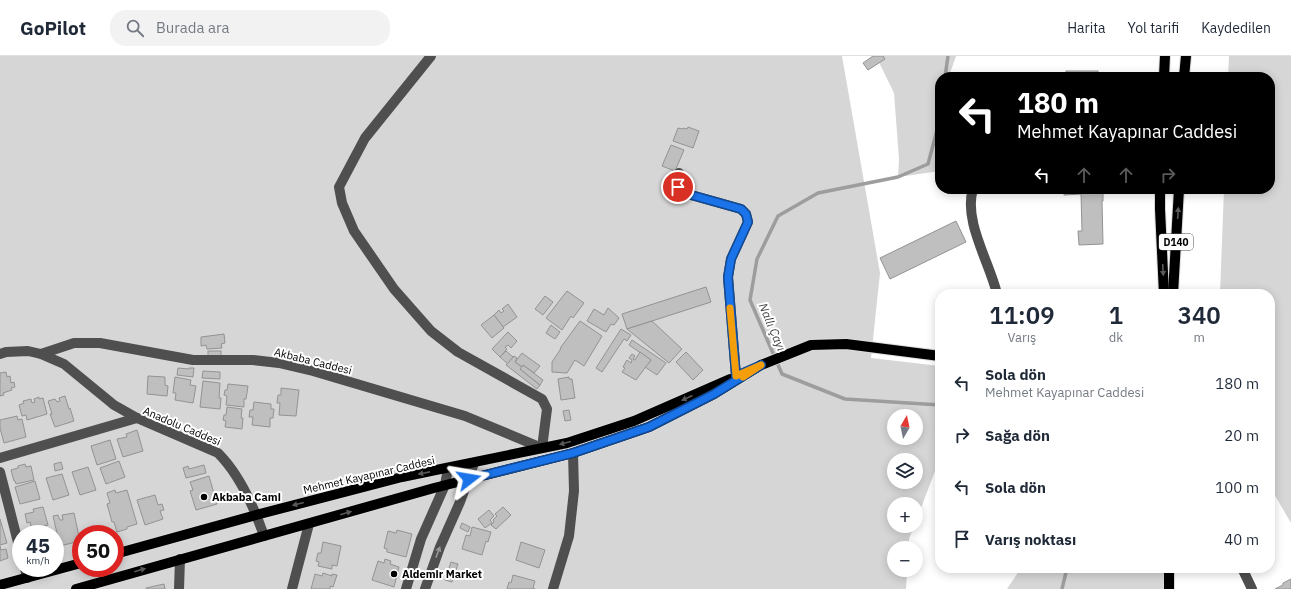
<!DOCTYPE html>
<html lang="tr">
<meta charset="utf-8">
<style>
body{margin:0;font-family:"IBM Plex Sans",sans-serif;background:#f2f2f3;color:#1f2937;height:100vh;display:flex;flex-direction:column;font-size:15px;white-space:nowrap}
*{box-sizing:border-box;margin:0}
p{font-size:13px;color:#747a83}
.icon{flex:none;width:22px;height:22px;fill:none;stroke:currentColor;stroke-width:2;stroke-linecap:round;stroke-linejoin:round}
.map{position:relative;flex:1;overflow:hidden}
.drawer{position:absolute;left:935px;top:233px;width:340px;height:284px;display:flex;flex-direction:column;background:#fff;border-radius:16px;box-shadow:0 2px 10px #0003}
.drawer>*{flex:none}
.hud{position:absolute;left:935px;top:16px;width:340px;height:122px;border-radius:16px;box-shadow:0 2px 10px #0003;background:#000;color:#fff;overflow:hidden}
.needle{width:26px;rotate:9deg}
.tools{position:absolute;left:887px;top:353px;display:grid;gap:8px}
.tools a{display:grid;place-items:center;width:36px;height:36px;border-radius:50%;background:#fff;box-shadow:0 2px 10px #0003;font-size:20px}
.speed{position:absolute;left:12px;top:469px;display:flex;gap:8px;font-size:20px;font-weight:700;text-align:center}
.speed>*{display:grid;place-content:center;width:52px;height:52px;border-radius:50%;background:#fff;box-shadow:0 2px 10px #0003;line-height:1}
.speed small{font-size:10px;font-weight:400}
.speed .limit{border:6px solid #d22;background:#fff;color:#111}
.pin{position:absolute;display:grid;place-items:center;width:34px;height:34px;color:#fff;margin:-17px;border:2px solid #fff;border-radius:50%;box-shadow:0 1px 4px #0007}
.me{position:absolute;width:44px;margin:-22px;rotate:76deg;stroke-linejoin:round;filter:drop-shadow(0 0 3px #0008)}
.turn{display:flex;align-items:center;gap:14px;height:84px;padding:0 16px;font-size:18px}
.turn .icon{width:52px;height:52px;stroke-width:2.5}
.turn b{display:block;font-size:28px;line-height:34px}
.lanes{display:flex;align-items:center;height:38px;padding:0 16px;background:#0003;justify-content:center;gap:20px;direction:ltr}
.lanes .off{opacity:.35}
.eta{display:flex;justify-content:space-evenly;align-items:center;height:68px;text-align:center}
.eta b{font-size:24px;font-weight:600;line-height:28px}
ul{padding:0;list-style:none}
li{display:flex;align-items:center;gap:12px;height:52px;padding:0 16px}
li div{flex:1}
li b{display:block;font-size:15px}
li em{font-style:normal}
header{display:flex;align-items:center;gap:24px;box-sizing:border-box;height:56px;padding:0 20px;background:#fff;border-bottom:1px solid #e0e1e3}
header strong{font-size:19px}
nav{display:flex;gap:22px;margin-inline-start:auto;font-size:14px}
.search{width:280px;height:36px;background:#f2f2f3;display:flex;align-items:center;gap:10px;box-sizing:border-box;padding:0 14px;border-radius:16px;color:#747a83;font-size:15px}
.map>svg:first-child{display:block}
.green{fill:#d6d6d6;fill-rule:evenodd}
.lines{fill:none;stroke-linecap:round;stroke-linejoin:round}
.stream{stroke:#9d9d9d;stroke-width:3.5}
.building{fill:#bfbfbf;stroke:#939393}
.major-casing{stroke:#dbdbdb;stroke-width:12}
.minor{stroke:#4f4f4f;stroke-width:10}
.major{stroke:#000;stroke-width:10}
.oneway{fill:#595959}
.oneway2{fill:#959595}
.route-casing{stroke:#114b97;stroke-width:10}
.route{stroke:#1a73e8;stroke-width:7}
.slow{stroke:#f59e0b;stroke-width:7}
.poi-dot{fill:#000;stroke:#fff;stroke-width:1.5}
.labels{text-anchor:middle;stroke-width:4;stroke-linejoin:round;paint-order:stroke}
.shield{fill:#fff;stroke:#4c4c4c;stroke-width:1}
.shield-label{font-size:10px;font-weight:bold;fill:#000}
.street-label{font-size:11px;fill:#000;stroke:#fff}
.poi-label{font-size:11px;font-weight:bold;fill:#000;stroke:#fff;text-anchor:start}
.water-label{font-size:12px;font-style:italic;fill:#3e3e3e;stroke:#fff}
</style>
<header>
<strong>GoPilot</strong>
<div class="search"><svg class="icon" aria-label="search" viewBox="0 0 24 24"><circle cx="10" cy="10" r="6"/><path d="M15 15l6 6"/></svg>Burada ara</div>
<nav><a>Harita</a><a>Yol tarifi</a><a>Kaydedilen</a></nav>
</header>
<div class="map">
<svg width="1291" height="533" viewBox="0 0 1291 533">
<rect width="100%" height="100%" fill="#fff"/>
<g class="green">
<path d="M0,0H842L880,217L871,302L940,310V402L916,465V448H894V470H914L909,483V492H894V514H907L906,533H0ZM894,360H916V382H894ZM894,404H916V426H894ZM21,478H55V512H21ZM81,478H115V512H81Z"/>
<polygon points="876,0 956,0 950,17 951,21 940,21 940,115 898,121 899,103 894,37"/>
<polygon points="1229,0 1291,0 1291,467 1270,431 1270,238 1220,238 1224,133 1270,133 1270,21 1228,21"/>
<polygon points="1021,512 1169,512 1169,533 1007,533"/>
</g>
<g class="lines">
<g class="stream">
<polyline points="945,21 948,0"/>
<polyline points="940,63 928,108 898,121 818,137 778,160 757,203 750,244 782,318 845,343 940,349"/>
<polyline points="1062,533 1067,512"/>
</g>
</g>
<g class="building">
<polygon points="873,0 883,0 885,3 868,14 863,7"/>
<rect x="1066" y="15" width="32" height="6"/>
<polygon points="688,71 699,75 693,92 673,85 678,72 682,73 683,72 687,73"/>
<polygon points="671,89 684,94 675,115 662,110"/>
<polygon points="1064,133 1103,133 1103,145 1102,145 1103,188 1079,189 1078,175 1082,175 1081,138 1064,139"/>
<polygon points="956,165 966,186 890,223 880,202"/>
<polygon points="706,231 711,246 627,273 622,258"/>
<polygon points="567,235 584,247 573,262 571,260 562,274 546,262"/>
<polygon points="545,240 553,246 543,259 535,253"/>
<polygon points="508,248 517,261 503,271 494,259 499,254 501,257 504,255 502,253"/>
<polygon points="608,252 619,262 614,269 611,268 606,276 587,265 594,253 604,259"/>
<polygon points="494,259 504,272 492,282 481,269"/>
<polygon points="580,265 602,280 584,310 575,304 567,317 552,316 552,306 560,294 561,291"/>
<polygon points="652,265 682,293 669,307 627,273"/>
<polygon points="551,269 560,276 555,283 546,277"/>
<polygon points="621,273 631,279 627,285 624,283 602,316 596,312"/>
<polygon points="508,276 517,285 511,292 508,289 505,291 507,293 500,301 492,293"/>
<polygon points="224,278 225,287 221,288 222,292 207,293 206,289 201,290 201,281"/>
<polygon points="632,284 666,307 657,319 645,311 651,304 629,289"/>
<rect x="208" y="295" width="13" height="6"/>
<polygon points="506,295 513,301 508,308 500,301"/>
<polygon points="640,296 651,304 636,324 622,316 625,312 623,311 627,304 631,307 632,304 629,302 632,298 635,300 633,303 635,304"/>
<polygon points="686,296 703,314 693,324 676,306"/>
<polygon points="522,297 540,310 534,317 523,309 522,311 515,306"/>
<polygon points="514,300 517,302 515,306 522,311 520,313 540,329 537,333 506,309"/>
<polygon points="523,309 543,324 540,329 520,313"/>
<polygon points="178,312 189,313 189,312 194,312 193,321 177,319"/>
<polygon points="203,315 220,316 220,323 202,322"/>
<polygon points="6,316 7,321 10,320 11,327 14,326 15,331 11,332 12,334 3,337 4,339 0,340 0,317"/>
<polygon points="148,320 165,321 165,329 168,330 167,340 147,338"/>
<polygon points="175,321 191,324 190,329 196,330 193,347 175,344 176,337 173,337"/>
<polygon points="569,321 569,323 572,323 575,342 561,344 558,323"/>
<polygon points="203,325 220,327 219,342 221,342 220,353 200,351"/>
<polygon points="228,328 248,330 246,343 244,343 244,351 226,349 227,340 224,339 225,334 227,334"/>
<polygon points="281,332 299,334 296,360 279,359 280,347 277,347 278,339 281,339"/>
<polygon points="65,340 69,353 70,352 74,365 55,371 50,358 52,358 48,345 55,343 57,346 60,345 59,342"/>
<polygon points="39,341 39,343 43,342 47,358 27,364 26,359 22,360 19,349 24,347 23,345 31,343 32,347 35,346 34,343"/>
<polygon points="254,346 271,348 271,353 274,353 273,362 270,362 270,371 252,369 253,361 249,361 250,354 253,354"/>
<polygon points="227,351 242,353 241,362 243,362 242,373 225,371 226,365 223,364 224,359 226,359"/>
<polygon points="569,354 571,364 565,365 563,355"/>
<polygon points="17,360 18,364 22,363 26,381 4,387 0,372 0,364"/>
<polygon points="137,374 143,395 123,401 117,383 127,381 126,378"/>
<polygon points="110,384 116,403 97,409 91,390"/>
<polygon points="119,405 125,421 106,428 100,412"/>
<polygon points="61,406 63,413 55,415 54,408"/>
<polygon points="25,408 26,411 31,410 34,424 16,428 15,425 14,425 11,414 18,412 18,410"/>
<polygon points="204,409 206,417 186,422 183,412 188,410 189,413"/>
<polygon points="88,411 96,434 80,439 72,416"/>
<polygon points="62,418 69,439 53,444 46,422"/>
<polygon points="209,420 217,448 196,454 190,435 193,434 190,426"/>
<polygon points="35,425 40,443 20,448 15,431"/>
<polygon points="115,434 116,437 127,434 137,468 127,471 127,473 117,476 114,466 112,466 107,448 110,447 107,437"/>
<polygon points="155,439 158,449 162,448 164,454 160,455 163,463 145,469 137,444"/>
<polygon points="43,451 48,469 32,473 30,466 27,467 25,458 34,456 33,453"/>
<polygon points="503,451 511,459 496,473 491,469 494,466 493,464 497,460 495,458"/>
<polygon points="489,454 494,460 490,464 492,467 485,472 478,463"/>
<polygon points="74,457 80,485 60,490 53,460 58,459 60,464 63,464 62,459"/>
<polygon points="0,463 7,487 0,489"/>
<polygon points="462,467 470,471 468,476 460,472"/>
<polygon points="472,471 491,476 488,486 486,485 482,499 462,493 466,479 470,480"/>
<polygon points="49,472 50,478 28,478 28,476"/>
<polygon points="397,474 412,478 406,501 387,496 387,493 384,492 388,475 396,477"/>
<polygon points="323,486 341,490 337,510 332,509 332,513 318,510 319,506 316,505 318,497 321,497"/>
<polygon points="521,486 545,494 539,512 516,504"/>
<polygon points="0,490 1,494 6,493 8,502 0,505"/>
<polygon points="385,503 391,505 390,508 399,511 394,531 372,524 378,505 384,507"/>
<polygon points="451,506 458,508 452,526 445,524"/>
<polygon points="323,517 332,520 332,518 337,519 333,531 330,530 330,533 311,533 315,518 322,520"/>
<polygon points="513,519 535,525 533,532 535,533 507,533 509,526 511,527"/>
<polygon points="1291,523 1291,533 1275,533 1283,529 1283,527"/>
<polygon points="164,528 165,533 146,533 146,532"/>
</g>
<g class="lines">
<g class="major-casing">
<g id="major">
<polyline points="1164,21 1165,0"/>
<polyline points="1184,21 1186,0"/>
<polyline points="1160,133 1160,153 1164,238"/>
<polyline points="1173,238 1179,133"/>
<polyline points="115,498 256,459 402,421 567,387 634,365 730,323"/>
<polyline points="0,529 81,507"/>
<polyline points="76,533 434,432 573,397 649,371 714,338 761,309 811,289 846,288 940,300"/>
<polyline points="1169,533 1169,512"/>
</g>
</g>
<g class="minor">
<path d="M679,117C675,125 677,132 684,137L741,153L746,158L748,166L731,203L728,221L736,320"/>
<path d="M973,133C963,165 990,207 997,238"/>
<polyline points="0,298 6,296 28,295 41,298 74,287 100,287 193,304 253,304 279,307 313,315 465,360 542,392 547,353 542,343 458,296 431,275 394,233 354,175 342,147 339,131 365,82 431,0"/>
<path d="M41,298L64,308L114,349L137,362L218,397C240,419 254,451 264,480"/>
<polyline points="0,402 137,362"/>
<polyline points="0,416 21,498"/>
<polyline points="25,512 27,522"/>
<polyline points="1242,512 1252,533"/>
<polyline points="179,533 180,503"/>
<polyline points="292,533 309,468"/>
<polyline points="406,533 421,483 445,429 448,412"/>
<polyline points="425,533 440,491 460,446 474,407"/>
<polyline points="553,533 569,480 574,435 573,397"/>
</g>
<use href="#major" class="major"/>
</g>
<defs><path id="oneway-solid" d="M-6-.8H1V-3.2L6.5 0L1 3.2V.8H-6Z"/></defs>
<g class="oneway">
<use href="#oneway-solid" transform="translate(1178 157) rotate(-87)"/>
<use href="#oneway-solid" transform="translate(1163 214) rotate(87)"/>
<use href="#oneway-solid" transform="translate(687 342) rotate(156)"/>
<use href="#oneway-solid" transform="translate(565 387) rotate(165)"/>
<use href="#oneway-solid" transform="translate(424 417) rotate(169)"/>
<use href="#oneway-solid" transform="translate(298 448) rotate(166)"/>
<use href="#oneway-solid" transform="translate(346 457) rotate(-16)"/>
<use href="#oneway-solid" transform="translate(140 514) rotate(-16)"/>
</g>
<use class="oneway2" href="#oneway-solid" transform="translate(438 496) rotate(-70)"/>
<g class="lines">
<g class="route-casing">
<polyline id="route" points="469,423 573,397 649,371 714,338 761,309 736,320 728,221 731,203 748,166 746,158 741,153 684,137 678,131"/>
</g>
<use href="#route" class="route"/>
<polyline class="slow" points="730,252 736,320 761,309 743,321"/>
</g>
<g class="poi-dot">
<circle cx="204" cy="441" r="4"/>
<circle cx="394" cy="518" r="4"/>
</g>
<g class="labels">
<rect class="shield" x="1159" y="178" width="34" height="16" rx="3"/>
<g class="shield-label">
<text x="1176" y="190">D140</text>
</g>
<g class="street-label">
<text transform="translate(313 305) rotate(14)" y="4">Akbaba Caddesi</text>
<text transform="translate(182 370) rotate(23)" y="4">Anadolu Caddesi</text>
<text transform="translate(369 419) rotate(-13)" y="4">Mehmet Kayapınar Caddesi</text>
</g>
<g class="poi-label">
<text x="212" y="445">Akbaba Cami</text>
<text x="402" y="522">Aldemir Market</text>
</g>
<g class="water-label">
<text transform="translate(772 271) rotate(67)" y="4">Nallı Çayı</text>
</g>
</g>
</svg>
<div class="tools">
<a><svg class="needle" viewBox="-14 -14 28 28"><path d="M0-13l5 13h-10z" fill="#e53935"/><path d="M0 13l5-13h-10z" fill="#747a83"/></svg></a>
<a><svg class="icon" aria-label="layers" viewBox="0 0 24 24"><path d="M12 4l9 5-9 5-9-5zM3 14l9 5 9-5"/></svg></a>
<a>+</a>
<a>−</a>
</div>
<div class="speed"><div>45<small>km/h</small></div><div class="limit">50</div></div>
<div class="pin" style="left:678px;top:131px;background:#d93025"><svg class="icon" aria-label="arrive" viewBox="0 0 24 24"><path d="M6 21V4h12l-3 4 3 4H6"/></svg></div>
<svg class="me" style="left:469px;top:423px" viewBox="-20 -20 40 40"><path d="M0-17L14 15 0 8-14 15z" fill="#1a73e8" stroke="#fff" stroke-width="4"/></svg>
<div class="hud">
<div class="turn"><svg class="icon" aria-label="left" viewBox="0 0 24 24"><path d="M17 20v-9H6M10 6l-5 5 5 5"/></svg><div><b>180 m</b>Mehmet Kayapınar Caddesi</div></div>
<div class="lanes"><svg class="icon" aria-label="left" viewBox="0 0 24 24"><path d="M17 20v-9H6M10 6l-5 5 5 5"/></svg><svg class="icon off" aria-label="ahead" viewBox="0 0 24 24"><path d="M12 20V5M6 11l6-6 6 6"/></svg><svg class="icon off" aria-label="ahead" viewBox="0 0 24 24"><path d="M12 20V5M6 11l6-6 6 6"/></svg><svg class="icon off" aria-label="right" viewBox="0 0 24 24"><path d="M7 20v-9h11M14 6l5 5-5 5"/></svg></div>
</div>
<section class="drawer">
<div class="eta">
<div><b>11:09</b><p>Varış</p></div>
<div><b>1</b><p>dk</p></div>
<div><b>340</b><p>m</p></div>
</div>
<ul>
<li><svg class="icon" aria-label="left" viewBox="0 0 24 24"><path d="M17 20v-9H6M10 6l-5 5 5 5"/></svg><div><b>Sola dön</b><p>Mehmet Kayapınar Caddesi</p></div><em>180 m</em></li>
<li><svg class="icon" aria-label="right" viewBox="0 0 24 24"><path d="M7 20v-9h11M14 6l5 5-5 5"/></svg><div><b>Sağa dön</b></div><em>20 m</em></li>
<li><svg class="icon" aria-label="left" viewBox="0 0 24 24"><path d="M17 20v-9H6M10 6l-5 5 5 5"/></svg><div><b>Sola dön</b></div><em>100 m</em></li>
<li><svg class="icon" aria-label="arrive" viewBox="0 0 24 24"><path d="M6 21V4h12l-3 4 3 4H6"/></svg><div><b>Varış noktası</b></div><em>40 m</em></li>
</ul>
</section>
</div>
